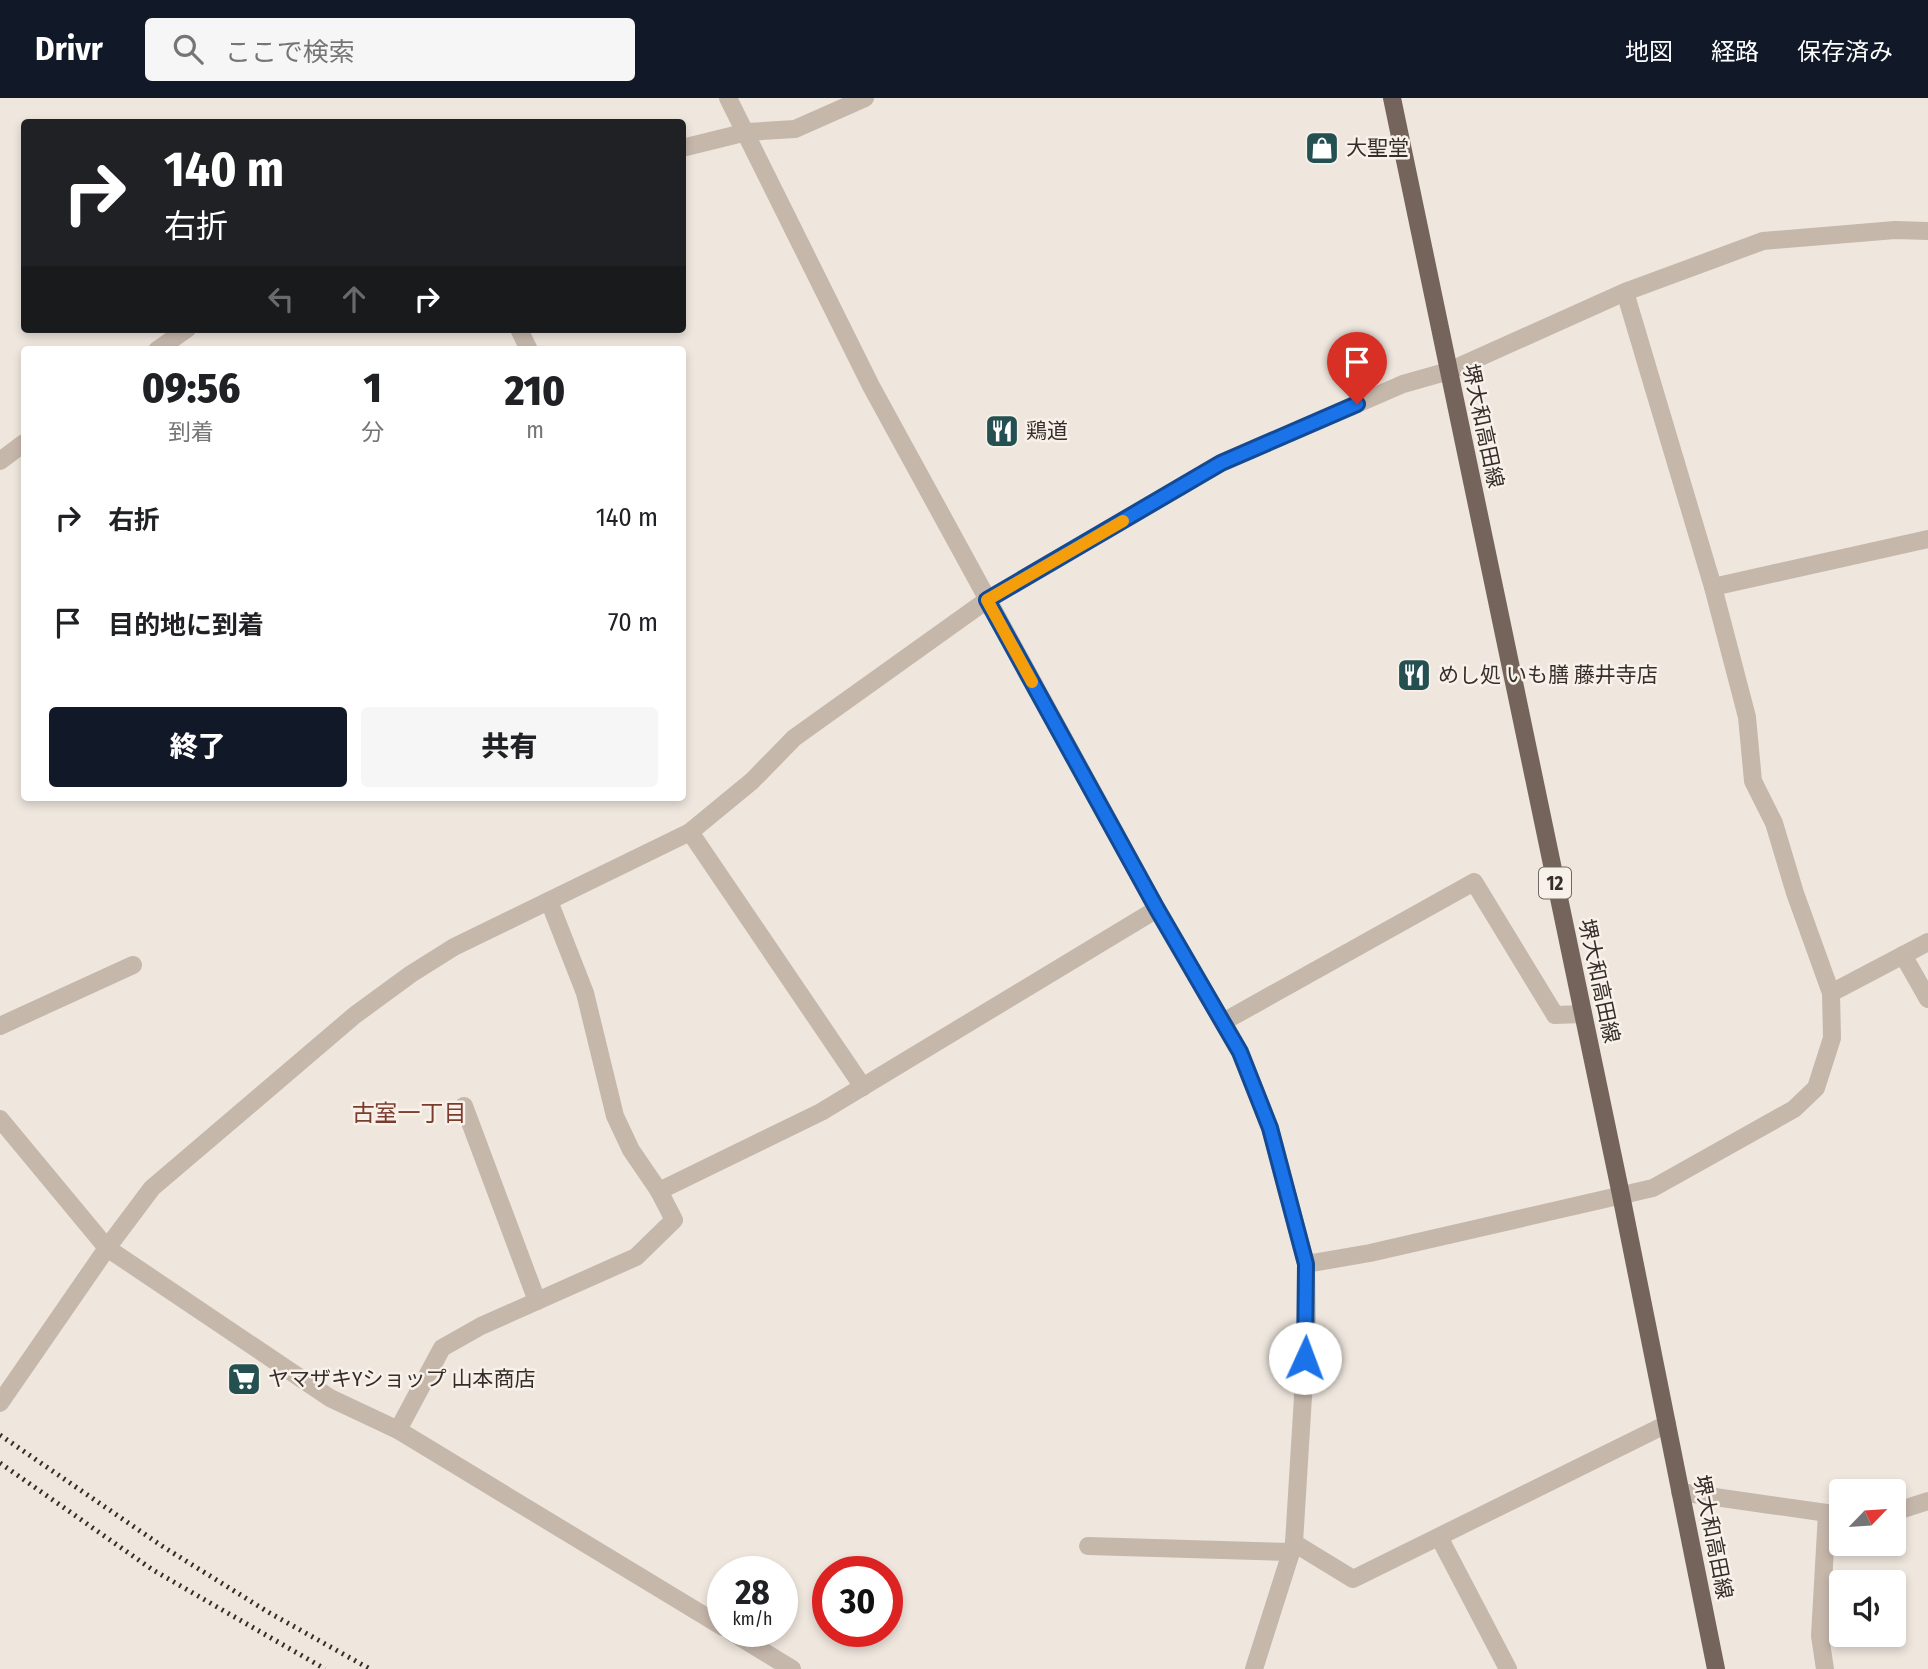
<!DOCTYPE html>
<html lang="ja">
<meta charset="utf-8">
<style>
body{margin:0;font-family:"Fira Sans Condensed","Noto Sans JP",sans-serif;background:#f6f6f6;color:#202124;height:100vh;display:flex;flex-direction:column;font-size:26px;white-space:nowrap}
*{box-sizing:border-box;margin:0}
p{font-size:23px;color:#757577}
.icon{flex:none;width:38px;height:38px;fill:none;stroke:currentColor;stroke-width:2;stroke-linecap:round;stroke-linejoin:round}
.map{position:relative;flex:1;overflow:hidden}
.details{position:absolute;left:21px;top:248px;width:665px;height:455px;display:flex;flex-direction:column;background:#fff;border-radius:7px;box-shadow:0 4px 10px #0003}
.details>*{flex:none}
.banner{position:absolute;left:21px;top:21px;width:665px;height:214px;border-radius:7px;box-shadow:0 4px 10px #0003;background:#202124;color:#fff;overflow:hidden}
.needle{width:46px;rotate:65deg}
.buttons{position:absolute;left:1829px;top:1381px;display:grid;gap:14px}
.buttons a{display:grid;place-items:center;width:77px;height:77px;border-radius:7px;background:#fff;box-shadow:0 4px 10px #0003;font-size:35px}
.speed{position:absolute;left:707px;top:1458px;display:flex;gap:14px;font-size:35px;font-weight:700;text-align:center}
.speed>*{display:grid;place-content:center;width:91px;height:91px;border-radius:50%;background:#fff;box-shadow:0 4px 10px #0003;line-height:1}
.speed small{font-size:18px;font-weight:400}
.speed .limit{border:10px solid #d22;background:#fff;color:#111}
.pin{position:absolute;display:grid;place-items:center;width:60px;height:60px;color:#fff;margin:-72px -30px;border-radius:50% 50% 50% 0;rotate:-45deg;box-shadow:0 0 7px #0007}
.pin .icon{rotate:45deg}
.me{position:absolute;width:77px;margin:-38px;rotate:2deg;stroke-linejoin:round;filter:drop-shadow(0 0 5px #0008)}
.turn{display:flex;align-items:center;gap:24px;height:147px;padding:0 28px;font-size:32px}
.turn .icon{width:91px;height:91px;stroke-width:2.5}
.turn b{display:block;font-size:49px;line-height:60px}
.lanes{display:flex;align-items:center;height:66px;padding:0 28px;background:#0003;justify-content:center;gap:35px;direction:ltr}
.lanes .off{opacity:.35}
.eta{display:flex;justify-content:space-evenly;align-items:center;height:119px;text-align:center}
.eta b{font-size:42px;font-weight:800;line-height:49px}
.button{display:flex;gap:14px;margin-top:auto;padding:14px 28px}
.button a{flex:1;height:80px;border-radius:7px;background:#111827;color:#fff;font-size:28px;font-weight:800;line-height:80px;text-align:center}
.button a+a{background:#f6f6f6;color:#202124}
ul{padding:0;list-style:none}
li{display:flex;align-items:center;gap:21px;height:105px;padding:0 28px}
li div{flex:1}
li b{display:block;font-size:26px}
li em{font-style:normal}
header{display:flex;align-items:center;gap:42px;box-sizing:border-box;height:98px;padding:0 35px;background:#111827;color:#fff}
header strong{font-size:33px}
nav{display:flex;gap:38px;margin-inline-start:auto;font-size:24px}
.search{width:490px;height:63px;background:#f6f6f6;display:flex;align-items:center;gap:18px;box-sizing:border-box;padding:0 24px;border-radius:7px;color:#757577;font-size:26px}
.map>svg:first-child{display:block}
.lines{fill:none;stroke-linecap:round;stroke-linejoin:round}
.minor{stroke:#c6b7ab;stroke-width:18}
.major{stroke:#75645c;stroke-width:18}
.rail{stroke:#352d29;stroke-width:5;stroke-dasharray:2 5;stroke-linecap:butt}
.route-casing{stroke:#114b97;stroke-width:18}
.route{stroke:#1a73e8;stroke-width:12}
.slow{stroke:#f59e0b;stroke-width:12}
.labels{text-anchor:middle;stroke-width:5;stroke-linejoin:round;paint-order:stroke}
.shield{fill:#f8f1ea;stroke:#706863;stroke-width:2}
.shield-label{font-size:19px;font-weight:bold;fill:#352d29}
.poi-label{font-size:21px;fill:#352d29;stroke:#f8f1ea;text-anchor:start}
.street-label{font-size:21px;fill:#352d29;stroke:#f8f1ea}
.neighbourhood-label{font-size:23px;fill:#7a3c2c;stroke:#f8f1ea}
</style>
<header>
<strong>Drivr</strong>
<div class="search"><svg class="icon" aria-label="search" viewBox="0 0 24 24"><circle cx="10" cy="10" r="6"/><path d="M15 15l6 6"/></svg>ここで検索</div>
<nav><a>地図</a><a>経路</a><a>保存済み</a></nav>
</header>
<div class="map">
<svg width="1928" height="1571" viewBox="0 0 1928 1571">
<rect width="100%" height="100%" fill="#efe7de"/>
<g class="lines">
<g class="minor">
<polyline points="728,0 871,288 1157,811 1240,954 1270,1030 1306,1166 1307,1234 1294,1445 1254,1571"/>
<polyline points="682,50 747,34 795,31 865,0"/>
<polyline points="519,231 529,252"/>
<polyline points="157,252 187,231"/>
<polyline points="0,363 24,345"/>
<polyline points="1713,489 1928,441"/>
<polyline points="690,734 863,989"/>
<polyline points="1903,857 1928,901"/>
<polyline points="1831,895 1928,844"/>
<polyline points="1223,924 1474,784 1555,917 1583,916"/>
<polyline points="0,928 133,867"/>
<polyline points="464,1008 537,1203"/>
<polyline points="0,1021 107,1150 330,1300 398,1332 723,1529"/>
<polyline points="659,1093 821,1014 1157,811"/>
<polyline points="1306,1166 1370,1155 1653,1090 1794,1011 1816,990 1832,940 1831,895 1795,795 1774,725 1753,683 1747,619 1713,489 1625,194"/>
<polyline points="0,1305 107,1150 152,1090 355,917 411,876 454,849 690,734 752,683 794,640 987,502 1221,365 1403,286 1449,273 1625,194 1763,143 1895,132 1928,133"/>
<polyline points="398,1332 442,1250 481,1228 636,1159 674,1122 659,1093 631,1052 615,1018 585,895 549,803"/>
<polyline points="1680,1394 1841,1417"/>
<polyline points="1894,1414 1928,1403"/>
<polyline points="1439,1439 1508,1571"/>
<polyline points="1294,1445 1353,1481 1667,1326"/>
<polyline points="1088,1448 1291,1454"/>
<polyline points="730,1533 792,1571"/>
<polyline points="1825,1571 1820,1538 1827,1415"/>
</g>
<polyline class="major" points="1392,0 1621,1097 1716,1571"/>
<g class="rail">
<polyline points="0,1337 162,1448 268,1514 370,1571"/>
<polyline points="0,1365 153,1472 325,1571"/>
</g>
</g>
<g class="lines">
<g class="route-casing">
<polyline id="route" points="1305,1260 1306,1166 1270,1030 1240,954 1157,811 987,502 1221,365 1357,306"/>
</g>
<use href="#route" class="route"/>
<polyline class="slow" points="1032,584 987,502 1123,423"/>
</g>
<defs>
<g id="shop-square" transform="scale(1.75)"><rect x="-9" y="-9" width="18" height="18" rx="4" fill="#245051" stroke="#f8f1ea"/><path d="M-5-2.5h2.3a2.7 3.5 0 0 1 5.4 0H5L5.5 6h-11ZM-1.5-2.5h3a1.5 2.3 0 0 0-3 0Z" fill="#fff"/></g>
<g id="restaurant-square" transform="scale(1.75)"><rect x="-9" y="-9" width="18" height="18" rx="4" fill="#245051" stroke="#f8f1ea"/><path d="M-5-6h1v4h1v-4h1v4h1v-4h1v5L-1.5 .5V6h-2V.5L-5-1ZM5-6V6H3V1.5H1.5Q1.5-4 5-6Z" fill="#fff"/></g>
<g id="supermarket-square" transform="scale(1.75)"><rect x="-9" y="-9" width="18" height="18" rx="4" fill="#245051" stroke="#f8f1ea"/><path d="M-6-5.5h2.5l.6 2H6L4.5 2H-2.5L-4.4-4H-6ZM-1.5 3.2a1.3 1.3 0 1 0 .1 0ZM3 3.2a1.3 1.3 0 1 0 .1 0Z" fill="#fff"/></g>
</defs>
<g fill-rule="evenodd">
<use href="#shop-square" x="1322" y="50"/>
<use href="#restaurant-square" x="1002" y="333"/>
<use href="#restaurant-square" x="1414" y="577"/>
<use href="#supermarket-square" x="244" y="1281"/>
</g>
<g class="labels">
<rect class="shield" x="1539" y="769.5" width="32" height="31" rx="5"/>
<g class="shield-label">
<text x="1555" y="792">12</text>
</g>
<g class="poi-label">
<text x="1346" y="57">大聖堂</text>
<text x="1026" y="340">鶏道</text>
<text x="1438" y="584">めし処 いも膳 藤井寺店</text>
<text x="268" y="1288">ヤマザキYショップ 山本商店</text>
</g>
<g class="street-label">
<text transform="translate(1483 328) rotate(78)" y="7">堺大和高田線</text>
<text transform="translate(1599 883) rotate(78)" y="7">堺大和高田線</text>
<text transform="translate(1713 1439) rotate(79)" y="7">堺大和高田線</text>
</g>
<g class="neighbourhood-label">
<text x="409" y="1023">古室一丁目</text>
</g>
</g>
</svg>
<div class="buttons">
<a><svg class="needle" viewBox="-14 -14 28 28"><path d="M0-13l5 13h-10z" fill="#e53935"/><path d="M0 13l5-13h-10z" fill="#757577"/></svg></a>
<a><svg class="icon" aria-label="sound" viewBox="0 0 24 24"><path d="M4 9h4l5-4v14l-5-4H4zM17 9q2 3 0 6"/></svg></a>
</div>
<div class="speed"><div>28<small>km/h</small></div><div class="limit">30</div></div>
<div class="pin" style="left:1357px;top:306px;background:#d93025"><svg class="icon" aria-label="arrive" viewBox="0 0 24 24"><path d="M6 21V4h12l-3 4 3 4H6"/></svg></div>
<svg class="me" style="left:1305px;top:1260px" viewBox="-20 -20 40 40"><circle r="19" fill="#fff"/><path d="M0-13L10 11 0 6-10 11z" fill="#1a73e8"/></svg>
<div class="banner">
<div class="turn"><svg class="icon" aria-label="right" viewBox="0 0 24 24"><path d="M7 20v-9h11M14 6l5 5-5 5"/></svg><div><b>140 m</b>右折</div></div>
<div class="lanes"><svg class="icon off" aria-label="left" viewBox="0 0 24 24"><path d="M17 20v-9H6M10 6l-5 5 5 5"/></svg><svg class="icon off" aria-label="ahead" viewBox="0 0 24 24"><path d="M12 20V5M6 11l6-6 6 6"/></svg><svg class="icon" aria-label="right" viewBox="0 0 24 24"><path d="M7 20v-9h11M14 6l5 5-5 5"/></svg></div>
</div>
<section class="details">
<div class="eta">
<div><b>09:56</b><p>到着</p></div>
<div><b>1</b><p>分</p></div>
<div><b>210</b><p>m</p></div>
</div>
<ul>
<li><svg class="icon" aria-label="right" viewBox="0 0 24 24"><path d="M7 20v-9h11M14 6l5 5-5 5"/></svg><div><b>右折</b></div><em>140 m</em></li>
<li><svg class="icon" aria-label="arrive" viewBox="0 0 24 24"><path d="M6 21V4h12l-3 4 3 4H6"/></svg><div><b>目的地に到着</b></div><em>70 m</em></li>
</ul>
<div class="button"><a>終了</a><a>共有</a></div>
</section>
</div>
